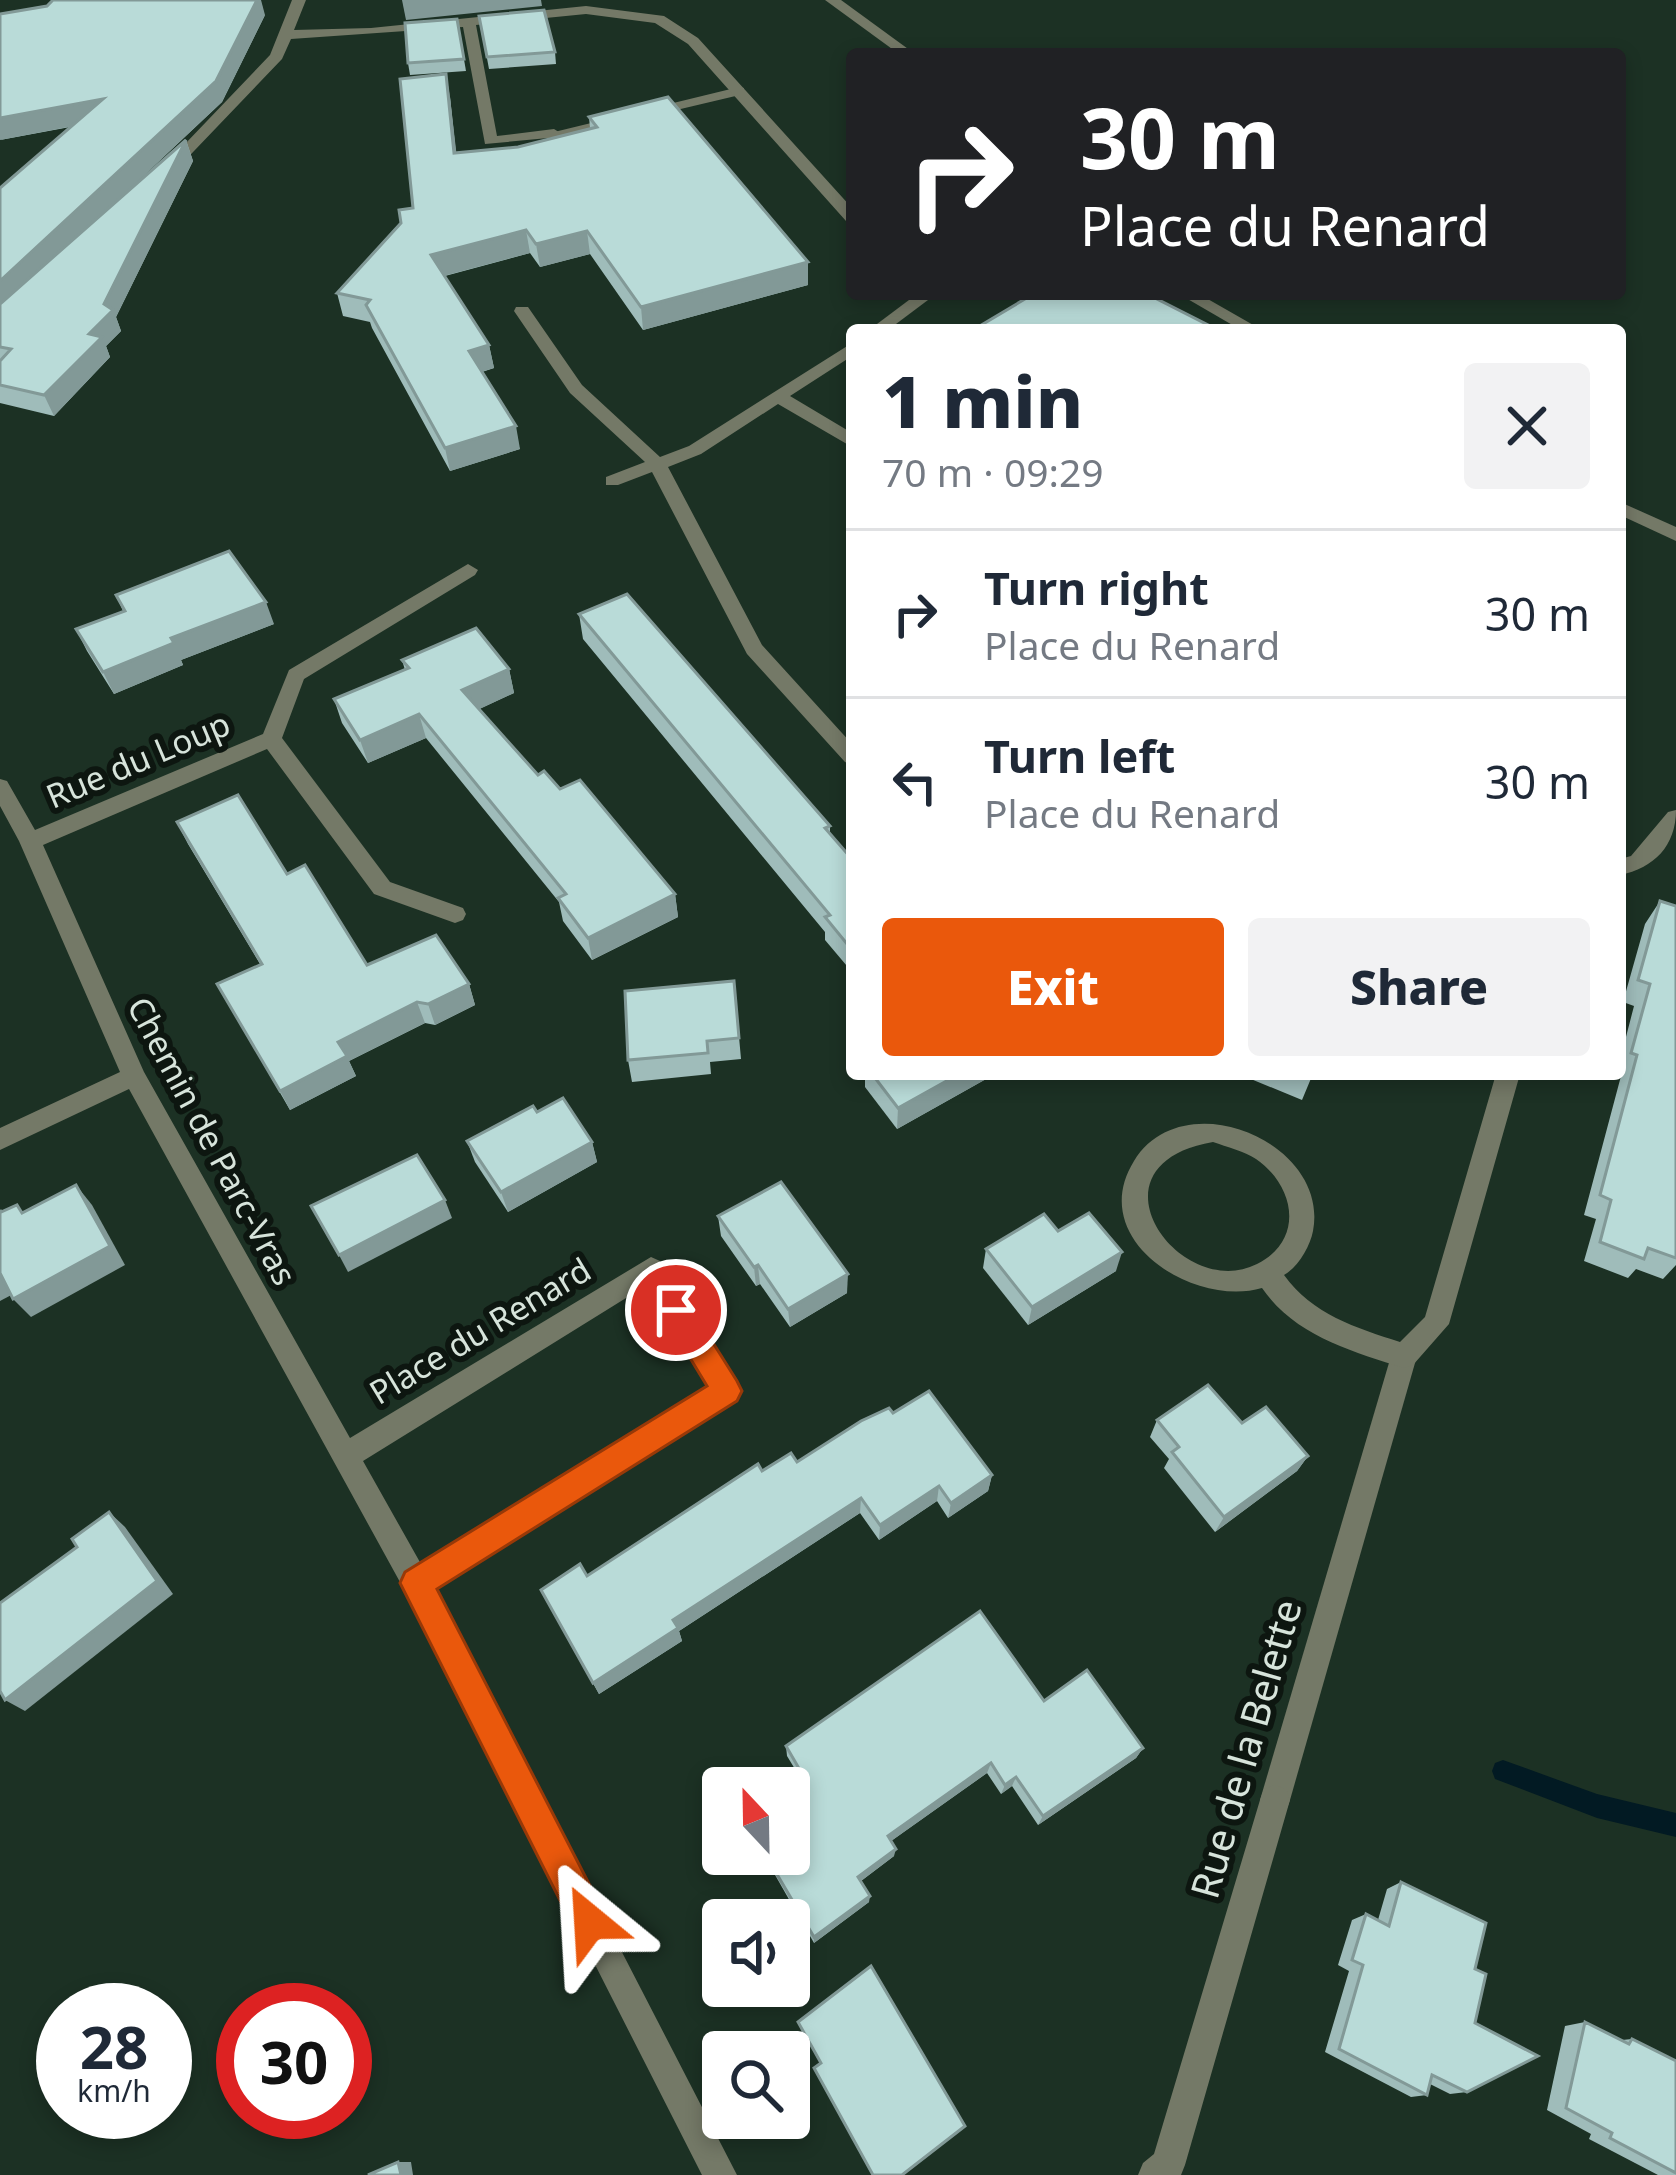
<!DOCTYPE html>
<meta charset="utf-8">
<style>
body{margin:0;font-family:"Noto Sans",sans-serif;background:#f2f2f3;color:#1f2937;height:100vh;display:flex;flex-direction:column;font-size:45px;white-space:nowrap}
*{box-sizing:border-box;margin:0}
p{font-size:39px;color:#747a83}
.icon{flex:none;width:66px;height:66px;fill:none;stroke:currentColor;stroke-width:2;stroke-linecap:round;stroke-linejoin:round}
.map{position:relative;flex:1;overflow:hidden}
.details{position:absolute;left:846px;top:324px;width:780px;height:756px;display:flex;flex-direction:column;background:#fff;border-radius:12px;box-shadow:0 6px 18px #0003}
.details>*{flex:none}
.hud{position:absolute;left:846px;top:48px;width:780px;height:252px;border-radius:12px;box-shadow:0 6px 18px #0003;background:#202124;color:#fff;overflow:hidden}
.needle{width:78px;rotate:338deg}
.tools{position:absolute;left:702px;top:1767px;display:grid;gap:24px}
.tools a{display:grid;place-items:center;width:108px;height:108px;border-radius:12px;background:#fff;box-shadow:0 6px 18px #0003;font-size:60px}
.speed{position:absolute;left:36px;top:1983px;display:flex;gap:24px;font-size:60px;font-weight:700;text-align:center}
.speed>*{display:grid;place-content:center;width:156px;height:156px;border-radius:50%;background:#fff;box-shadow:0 6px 18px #0003;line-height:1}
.speed small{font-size:30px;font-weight:400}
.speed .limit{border:18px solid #d22;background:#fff;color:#111}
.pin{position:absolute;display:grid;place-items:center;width:102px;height:102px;color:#fff;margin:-51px;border:6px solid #fff;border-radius:50%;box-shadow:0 3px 12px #0007}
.me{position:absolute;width:132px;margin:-66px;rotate:333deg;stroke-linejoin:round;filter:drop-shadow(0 0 9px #0008)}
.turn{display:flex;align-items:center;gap:42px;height:252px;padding:0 36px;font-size:54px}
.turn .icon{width:156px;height:156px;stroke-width:2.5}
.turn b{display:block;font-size:84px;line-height:102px}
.round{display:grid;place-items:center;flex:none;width:126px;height:126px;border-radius:12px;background:#f2f2f3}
.headline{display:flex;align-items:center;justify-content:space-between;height:204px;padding:0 36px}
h1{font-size:72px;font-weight:800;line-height:90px}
.cta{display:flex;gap:24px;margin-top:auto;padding:24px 36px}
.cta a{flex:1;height:138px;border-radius:12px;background:#ea580c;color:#fff;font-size:48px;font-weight:800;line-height:138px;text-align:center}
.cta a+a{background:#f2f2f3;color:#1f2937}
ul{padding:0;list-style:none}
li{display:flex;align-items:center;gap:36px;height:168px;padding:0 36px;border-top:3px solid #e0e1e3}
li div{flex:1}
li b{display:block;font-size:45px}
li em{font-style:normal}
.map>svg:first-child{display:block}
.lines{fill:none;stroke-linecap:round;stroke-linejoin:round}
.stream{fill:#021a23;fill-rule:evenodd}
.pedestrian{fill:#747967;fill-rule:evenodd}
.minor{fill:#747967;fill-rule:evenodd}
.wall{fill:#9fbcba}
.shaded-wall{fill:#829997}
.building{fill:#b9dbd8;stroke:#829997;stroke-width:3}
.route{fill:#ea580c;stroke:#983908;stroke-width:3}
.labels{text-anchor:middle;stroke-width:12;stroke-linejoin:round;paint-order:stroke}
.street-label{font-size:33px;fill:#d7e4db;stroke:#0d1610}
.near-street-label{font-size:39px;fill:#d7e4db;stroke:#0d1610}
</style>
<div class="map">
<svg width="1676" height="2175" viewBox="0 0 1676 2175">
<rect width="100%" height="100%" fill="#1c3124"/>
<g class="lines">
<polygon class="stream" points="1503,1760 1597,1794 1676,1813 1676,1837 1597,1818 1495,1779 1492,1771 1495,1763"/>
<g class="pedestrian">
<polygon points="739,87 744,88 744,94 554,139 546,134"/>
<polygon points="1404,1344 1413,1347 1417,1356 1290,1800 1286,1811 1275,1815 1264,1811 1260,1800 1391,1356 1395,1347"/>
</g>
<g class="minor">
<polygon points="292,0 306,0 294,30 371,28 586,6 664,16 698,38 852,208 852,223 846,221 688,44 655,23 586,14 476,25 497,136 554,129 562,134 559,137 485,144 463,27 291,39 282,59 172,174 162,174 162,168 270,55"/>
<polygon points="825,0 841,0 915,54 899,54"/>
<polygon points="917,294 936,294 888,330 869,330"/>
<polygon points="1179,294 1199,294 1262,330 1241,330"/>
<polygon points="516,307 528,307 582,385 660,457 689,446 852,343 852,356 790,396 852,433 852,447 778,404 701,454 668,467 762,645 852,744 852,765 845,762 747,654 652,472 618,485 606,485 606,477 645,462 570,393 514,311"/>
<polygon points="1620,502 1676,527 1676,541 1620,515"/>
<path d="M468,564L478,570L475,575L304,679L282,738L390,882L463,908L466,914L463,920L455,923L374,894L267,749L43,845L144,1072L350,1438L651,1257L660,1261L735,1382L739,1391L735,1400L434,1588L737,2175H702L406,1593L129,1089L0,1150V1128L120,1072L19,841L0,806V779L7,781L35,830L263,734L289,670ZM647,1285L709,1387L421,1564L363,1461Z"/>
<path d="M1676,810C1676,846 1654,868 1620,875V859L1631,856L1668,812Z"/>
<path d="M1496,1074H1520L1449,1324L1413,1365L1404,1368C1351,1351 1295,1336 1262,1288C1194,1308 1085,1240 1134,1161C1183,1081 1330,1142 1313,1231C1310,1247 1298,1267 1284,1275C1312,1314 1356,1328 1400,1342L1425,1317ZM1213,1142C1227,1147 1244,1151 1256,1159C1295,1186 1305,1240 1257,1264C1180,1303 1080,1165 1213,1142Z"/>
<polygon points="1275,1785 1286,1789 1290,1800 1185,2165 1181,2175 1138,2175 1143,2163 1154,2154 1260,1800 1264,1789"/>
</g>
</g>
<g class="wall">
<polygon points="265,15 222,102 107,210 186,140 193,161 116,317 121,331 106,346 110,357 54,416 0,403 0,188 70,127 0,140"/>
<polygon points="479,16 555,52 556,64 489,69"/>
<polygon points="457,19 466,71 410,75 408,63"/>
<polygon points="450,97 456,153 518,147 590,128 589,117 808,285 643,330 590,254 540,267 530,253 445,276 489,345 494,368 482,372 520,449 450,471 372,328 370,322 343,316 337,293 413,208"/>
<polygon points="116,595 274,624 181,660 183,665 114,694 87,651 76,629 123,611"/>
<polygon points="579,614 830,826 830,833 852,859 852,972 825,940 825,932 583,639"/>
<polygon points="402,660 509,669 514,693 479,709 538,775 560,789 675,894 678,917 592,960 563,921 559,902 426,738 368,763 342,723 334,699 405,670"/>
<polygon points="177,822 287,874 367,965 469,984 475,1005 435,1025 425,1023 349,1061 356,1076 290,1110 217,984 260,964 188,844"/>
<polygon points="1660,901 1676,906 1676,1265 1663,1279 1636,1269 1628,1278 1584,1261 1596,1219 1584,1215 1621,1076 1616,1074 1620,1074 1620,1060 1634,1006 1623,1002 1645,924"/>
<polygon points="734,981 741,1059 710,1062 711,1074 632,1082 628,1060"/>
<polygon points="865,1074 995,1074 897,1129 865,1087"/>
<polygon points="1247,1074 1320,1074 1318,1079 1312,1076 1302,1100 1246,1077"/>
<polygon points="537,1112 592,1142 597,1162 508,1212 475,1162 467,1141"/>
<polygon points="718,1216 847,1293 790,1327 760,1284 756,1286 721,1236"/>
<polygon points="1058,1231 1116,1271 1028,1325 983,1268 986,1249"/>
<polygon points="893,1413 992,1475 988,1491 948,1518 937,1501 879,1540 860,1513 679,1631 682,1641 599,1694 541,1590 587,1576 762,1471 797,1462"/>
<polygon points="1157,1420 1242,1423 1308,1456 1297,1471 1215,1532 1164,1468 1169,1459 1150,1437"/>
<polygon points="1044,1701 1143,1748 1136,1758 1038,1825 1012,1786 1001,1794 987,1773 891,1841 894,1856 861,1881 869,1902 814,1943 763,1854 789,1854 801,1779 787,1756 786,1746"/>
<polygon points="1401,1882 1475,1969 1475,2023 1467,2092 1450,2094 1430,2084 1427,2095 1411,2097 1325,2052 1349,1971 1338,1965 1352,1920 1366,1914 1378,1920 1387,1889"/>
<polygon points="1585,2022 1622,2040 1632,2039 1676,2061 1676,2175 1658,2175 1589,2139 1591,2134 1547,2110 1565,2026"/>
</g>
<g class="shaded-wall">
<polygon points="257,0 261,0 265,15 222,102 0,311 0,281"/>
<polygon points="402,0 541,0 542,6 406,20"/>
<polygon points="446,74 450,97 459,176 454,153"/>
<polygon points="103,99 110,119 0,140 0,118"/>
<polygon points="186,140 193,161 116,317 121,331 106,346 110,357 54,416 44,395 89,334"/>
<polygon points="526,230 530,253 436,278 431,255"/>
<polygon points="587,231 590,254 540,267 536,244"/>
<polygon points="808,262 808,285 643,330 641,307"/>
<polygon points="489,345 494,368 474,374 469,351"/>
<polygon points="516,426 520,449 450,471 445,448"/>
<polygon points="266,602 274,624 181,660 183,665 114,694 103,672 171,638"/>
<polygon points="509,669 514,693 469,714 462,690"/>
<polygon points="419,714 426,738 368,763 360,740"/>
<polygon points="675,894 678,917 592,960 588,938"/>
<polygon points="469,984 475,1005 435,1025 428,1004"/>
<polygon points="417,1002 425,1023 349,1061 356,1076 290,1110 280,1091 338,1042"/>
<polygon points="959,1074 995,1074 897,1129 898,1108"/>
<polygon points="592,1142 597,1162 508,1212 501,1192"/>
<polygon points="76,1185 92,1205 125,1265 31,1317 13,1299"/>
<polygon points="445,1200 452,1218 348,1272 339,1255"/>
<polygon points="1122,1252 1116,1271 1028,1325 1032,1307"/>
<polygon points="758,1265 760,1284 756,1286 754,1267"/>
<polygon points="0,1273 17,1292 0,1301"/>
<polygon points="848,1274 847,1293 790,1327 788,1309"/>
<polygon points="1308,1456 1297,1471 1215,1532 1224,1517"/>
<polygon points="992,1475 988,1491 948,1518 951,1503"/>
<polygon points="939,1486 937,1501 879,1540 880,1525"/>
<polygon points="861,1498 860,1513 679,1631 682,1641 599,1694 593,1683 673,1620"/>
<polygon points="109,1512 125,1527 173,1594 25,1711 5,1700"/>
<polygon points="1143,1748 1136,1758 1038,1825 1043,1816"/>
<polygon points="991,1763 987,1773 887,1844 888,1836"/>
<polygon points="1016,1777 1012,1786 1001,1794 1005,1785"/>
<polygon points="896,1849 894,1856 857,1884 858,1877"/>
<polygon points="870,1896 869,1902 814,1943 814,1937"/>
<polygon points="398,2162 411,2162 413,2175 401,2175"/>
</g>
<g class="building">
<polygon points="53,0 257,0 216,81 0,281 0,188 103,99 0,118 0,14 47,6"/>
<polygon points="544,10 555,52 487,57 479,16"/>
<polygon points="457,19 464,59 408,63 405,23"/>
<polygon points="446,74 454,153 518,147 597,127 589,117 668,97 808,262 641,307 587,231 536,244 526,230 431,255 489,345 469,351 516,426 445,448 366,305 370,300 337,293 401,223 399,210 413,208 400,79"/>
<polygon points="186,140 104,304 113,310 89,334 102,337 44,395 0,385 0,361 11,349 0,347 0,304"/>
<polygon points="1027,294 1147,294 1208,325 1202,329 1204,330 973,330 1030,296"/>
<polygon points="229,551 266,602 171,638 174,643 103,672 76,629 125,611 116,595"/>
<polygon points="627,594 830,826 825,828 852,859 852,950 825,917 830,915 579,614"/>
<polygon points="476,628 509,669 462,690 538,775 544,771 560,789 580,780 675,894 588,938 558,898 566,894 419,714 360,740 334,699 409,668 402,660"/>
<polygon points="238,795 287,874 305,865 367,965 436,935 469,984 428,1004 417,1002 338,1042 347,1056 280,1091 217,984 262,964 177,822"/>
<polygon points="1660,901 1676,906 1676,1258 1648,1248 1644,1259 1600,1242 1611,1200 1600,1195 1637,1055 1631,1053 1650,984 1638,980"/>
<polygon points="734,981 739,1038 707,1041 708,1053 628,1060 625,991"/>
<polygon points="872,1074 959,1074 898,1108"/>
<polygon points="563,1098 592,1142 501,1192 467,1141 533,1106 537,1112"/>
<polygon points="417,1155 445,1200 339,1255 311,1206"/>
<polygon points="781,1182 848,1274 788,1309 758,1265 754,1267 718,1216"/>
<polygon points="76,1185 110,1246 13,1299 0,1273 0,1210 1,1212 17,1205 22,1213"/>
<polygon points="1089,1213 1122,1252 1032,1307 986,1249 1044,1214 1058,1231"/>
<polygon points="1208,1385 1242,1423 1266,1407 1308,1456 1224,1517 1172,1452 1179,1447 1157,1420"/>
<polygon points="929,1391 992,1475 951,1503 939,1486 880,1525 861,1498 673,1620 678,1628 593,1683 541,1590 580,1564 587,1576 758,1464 762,1471 791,1453 797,1462 861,1421 889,1408 893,1413"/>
<polygon points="109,1512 157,1581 5,1700 0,1691 0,1603 77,1547 72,1539"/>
<polygon points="980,1611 1044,1701 1087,1670 1143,1748 1043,1816 1016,1777 1005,1785 991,1763 888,1836 896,1849 858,1877 870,1896 814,1937 765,1854 789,1854 789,1788 804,1777 786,1746"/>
<polygon points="1401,1882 1486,1923 1475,1969 1486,1974 1475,2023 1538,2056 1467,2092 1432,2075 1427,2095 1339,2049 1363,1965 1352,1960 1366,1914 1389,1926"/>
<polygon points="871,1966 965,2126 902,2175 873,2175 814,2068 821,2063 798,2022"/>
<polygon points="1585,2022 1629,2044 1632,2039 1676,2061 1676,2173 1610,2138 1612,2133 1566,2108"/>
<polygon points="398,2162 401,2175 368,2175"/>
</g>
<polygon class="route" points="676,1296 686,1300 737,1381 742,1391 737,1401 437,1589 602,1909 608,1922 602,1934 590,1940 577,1934 400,1583 405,1572 707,1386 661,1310 665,1300"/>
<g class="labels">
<g class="street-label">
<text transform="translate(138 760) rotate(-23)" y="12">Rue du Loup</text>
<text transform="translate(212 1141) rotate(62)" y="12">Chemin de Parc-Vras</text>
<text transform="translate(480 1331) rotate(-31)" y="12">Place du Renard</text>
</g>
<g class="near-street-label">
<text transform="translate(1246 1749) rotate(-74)" y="14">Rue de la Belette</text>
</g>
</g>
</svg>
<div class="tools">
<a><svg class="needle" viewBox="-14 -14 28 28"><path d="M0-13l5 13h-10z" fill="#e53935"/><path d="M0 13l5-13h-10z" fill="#747a83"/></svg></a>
<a><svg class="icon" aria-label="sound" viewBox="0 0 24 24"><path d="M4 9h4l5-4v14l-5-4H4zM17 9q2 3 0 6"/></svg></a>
<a><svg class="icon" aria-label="search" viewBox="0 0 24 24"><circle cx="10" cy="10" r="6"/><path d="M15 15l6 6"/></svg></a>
</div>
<div class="speed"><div>28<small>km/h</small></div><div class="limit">30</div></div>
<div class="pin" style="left:676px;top:1310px;background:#d93025"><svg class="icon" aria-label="arrive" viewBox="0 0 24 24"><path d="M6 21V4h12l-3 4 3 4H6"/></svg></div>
<svg class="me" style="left:590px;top:1922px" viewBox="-20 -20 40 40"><path d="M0-17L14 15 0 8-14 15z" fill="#ea580c" stroke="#fff" stroke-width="4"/></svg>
<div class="hud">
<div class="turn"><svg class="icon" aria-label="right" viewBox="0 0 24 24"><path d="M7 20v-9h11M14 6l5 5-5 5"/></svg><div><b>30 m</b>Place du Renard</div></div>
</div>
<section class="details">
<div class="headline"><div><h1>1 min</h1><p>70 m · 09:29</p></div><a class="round"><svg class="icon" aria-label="close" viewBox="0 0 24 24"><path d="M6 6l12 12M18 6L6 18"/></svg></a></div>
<ul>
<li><svg class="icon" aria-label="right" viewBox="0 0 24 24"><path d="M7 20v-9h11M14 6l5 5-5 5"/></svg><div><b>Turn right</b><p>Place du Renard</p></div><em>30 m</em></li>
<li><svg class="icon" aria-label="left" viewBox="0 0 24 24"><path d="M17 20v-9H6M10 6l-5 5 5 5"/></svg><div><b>Turn left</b><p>Place du Renard</p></div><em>30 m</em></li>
</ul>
<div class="cta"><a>Exit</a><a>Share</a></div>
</section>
</div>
